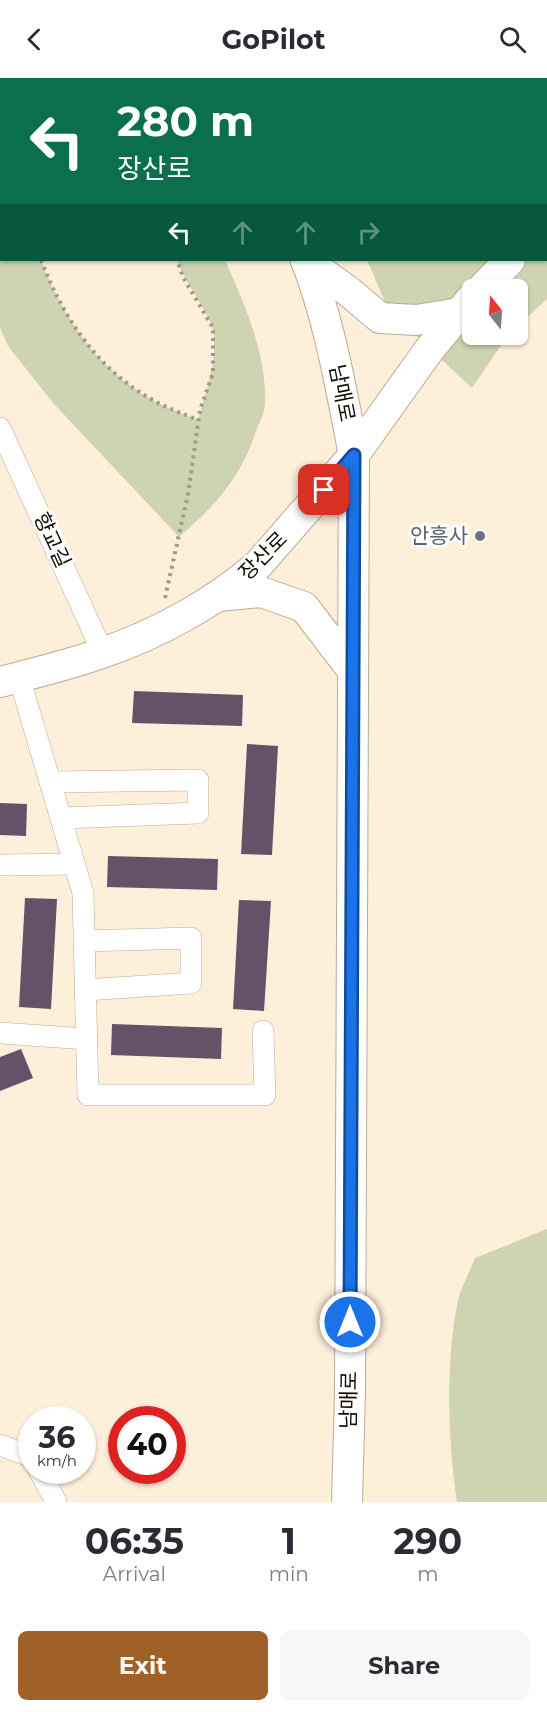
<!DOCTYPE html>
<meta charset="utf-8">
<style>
body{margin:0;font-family:Montserrat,"Noto Sans KR",sans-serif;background:#f7f7f7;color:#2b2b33;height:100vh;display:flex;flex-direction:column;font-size:22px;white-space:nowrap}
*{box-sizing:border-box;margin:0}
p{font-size:20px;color:#7c7c81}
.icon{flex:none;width:33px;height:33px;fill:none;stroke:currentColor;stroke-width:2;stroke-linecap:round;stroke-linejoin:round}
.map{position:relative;height:1424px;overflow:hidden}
.side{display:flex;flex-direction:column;background:#fff;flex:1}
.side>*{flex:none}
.hud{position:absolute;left:0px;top:0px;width:548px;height:183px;box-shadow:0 2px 4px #0004;background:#0b6e4f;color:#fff;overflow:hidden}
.needle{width:39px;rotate:343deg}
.tools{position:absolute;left:462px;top:201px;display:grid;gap:12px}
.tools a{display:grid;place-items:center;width:66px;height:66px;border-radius:9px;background:#fff;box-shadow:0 2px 4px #0004;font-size:30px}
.speed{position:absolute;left:18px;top:1328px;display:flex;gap:12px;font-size:30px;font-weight:700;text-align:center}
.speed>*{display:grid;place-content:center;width:78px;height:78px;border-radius:50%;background:#fff;box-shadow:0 2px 4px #0004;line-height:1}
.speed small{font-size:15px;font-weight:400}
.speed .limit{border:9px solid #d22;background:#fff;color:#111}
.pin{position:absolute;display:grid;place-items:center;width:51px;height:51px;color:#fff;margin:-26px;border-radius:12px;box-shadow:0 3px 9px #0006}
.me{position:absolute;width:66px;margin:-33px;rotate:0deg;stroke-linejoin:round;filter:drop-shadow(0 0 4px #0008)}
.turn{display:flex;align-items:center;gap:21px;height:126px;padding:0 18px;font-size:27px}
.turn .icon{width:78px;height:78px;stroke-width:2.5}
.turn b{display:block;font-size:42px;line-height:51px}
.lanes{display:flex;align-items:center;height:57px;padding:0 18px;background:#0003;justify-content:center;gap:30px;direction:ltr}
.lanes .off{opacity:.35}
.eta{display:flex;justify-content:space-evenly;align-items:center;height:102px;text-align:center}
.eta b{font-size:36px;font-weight:700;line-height:42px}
.action{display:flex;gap:12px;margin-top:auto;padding:12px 18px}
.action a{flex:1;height:69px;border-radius:9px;background:#a06128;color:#fff;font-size:24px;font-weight:700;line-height:69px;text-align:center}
.action a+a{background:#f7f7f7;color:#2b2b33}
header{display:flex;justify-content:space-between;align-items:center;height:78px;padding:0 18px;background:#fff;font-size:27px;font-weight:700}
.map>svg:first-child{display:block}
.green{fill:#ced4b1}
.building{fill:#645368}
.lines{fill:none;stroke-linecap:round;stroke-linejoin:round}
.street-casing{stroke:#bcab93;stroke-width:22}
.secondary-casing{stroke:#bcab93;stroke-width:32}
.path{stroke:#a39889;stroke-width:4;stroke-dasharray:3 4.5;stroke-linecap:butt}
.street{stroke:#fff;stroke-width:21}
.secondary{stroke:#fff;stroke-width:30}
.route-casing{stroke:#114b97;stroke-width:15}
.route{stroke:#1a73e8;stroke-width:10}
.worship-dot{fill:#6b7280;stroke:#fff;stroke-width:2}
.labels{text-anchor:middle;stroke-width:6;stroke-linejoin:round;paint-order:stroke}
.street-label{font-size:21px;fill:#130d06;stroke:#fff}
.worship-label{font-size:21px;fill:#5b616d;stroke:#fff;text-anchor:end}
</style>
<header><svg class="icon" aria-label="back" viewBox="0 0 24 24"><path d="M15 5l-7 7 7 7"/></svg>GoPilot<svg class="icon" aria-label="search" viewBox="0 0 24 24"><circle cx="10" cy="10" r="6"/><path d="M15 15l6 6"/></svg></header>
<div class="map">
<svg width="547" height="1424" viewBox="0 0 547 1424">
<rect width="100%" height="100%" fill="#feefdb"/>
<g class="green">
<polygon points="288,0 547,0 547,221 518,248 518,212 472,212 472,256 508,257 472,310 389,233 367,182 546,182 546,2"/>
<path d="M0,124L2,182H41C63,239 96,290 151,321C166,330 182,335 198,342C206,313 218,283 213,252C210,236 184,203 177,182H225C245,227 267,276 265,327C264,336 259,345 256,353C241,400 215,428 179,459L53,325L8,268L0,250Z"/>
<path d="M547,1151V1424H457C448,1365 445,1282 458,1223C461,1208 470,1194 475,1180Z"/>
</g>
<g class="building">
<polygon points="134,613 243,617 242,648 132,645"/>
<polygon points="247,666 278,668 272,777 241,776"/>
<polygon points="0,725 27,726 26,758 0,757"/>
<polygon points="108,778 218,781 217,812 107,809"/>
<polygon points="25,820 57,821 51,931 19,929"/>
<polygon points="239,822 271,823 264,933 233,931"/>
<polygon points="112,946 222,950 221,981 111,977"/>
<polygon points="21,971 33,1000 0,1013 0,979"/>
</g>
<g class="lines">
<g class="street-casing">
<g id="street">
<polyline points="0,350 103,575"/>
<polyline points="19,599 83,815 88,1017 265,1017 263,953"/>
<polyline points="50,704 198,702 198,735 61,740"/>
<polyline points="0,787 74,786"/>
<polyline points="84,863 191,860 191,905 85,912"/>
<polyline points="0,955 87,961"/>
<polyline points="0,1367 32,1379"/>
<polyline points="39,1392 56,1424"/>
</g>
</g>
<g class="secondary-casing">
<g id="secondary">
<polyline points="228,0 229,2"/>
<polyline points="546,153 547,153"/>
<path d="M306,182C330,245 341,311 354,377L350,1315L347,1424"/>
<polyline points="306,183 348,213 380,240 416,242 460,235"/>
<polyline points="481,212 510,182"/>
<polyline points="218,518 261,514 304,529 353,593"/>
<path d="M0,604C34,595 69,587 102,575C158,556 214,525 258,487L354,377L429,272L472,220"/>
</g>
</g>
<g class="path">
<polyline points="134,0 134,2"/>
<polyline points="0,124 2,125"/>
<path d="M41,182C63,239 96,290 151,321C166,330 182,335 198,342"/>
<polyline points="165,520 188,416 200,332 213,295 213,250 183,199 177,182"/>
</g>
<use href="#street" class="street"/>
<use href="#secondary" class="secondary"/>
</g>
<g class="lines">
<g class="route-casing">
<polyline id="route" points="324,412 354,377 350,1244"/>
</g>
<use href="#route" class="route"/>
</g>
<circle class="worship-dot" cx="480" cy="458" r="6"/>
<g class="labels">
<g class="street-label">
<text transform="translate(342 315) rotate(79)" y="7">남매로</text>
<text transform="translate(52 462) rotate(65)" y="7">향교길</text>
<text transform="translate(263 478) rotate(-45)" y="7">장산로</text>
<text transform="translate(349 1322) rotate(-89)" y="7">남매로</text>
</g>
<g class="worship-label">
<text x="468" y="465">안흥사</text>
</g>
</g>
</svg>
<div class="tools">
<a><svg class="needle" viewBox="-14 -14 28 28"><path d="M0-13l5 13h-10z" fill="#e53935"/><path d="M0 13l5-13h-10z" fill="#7c7c81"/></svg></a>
</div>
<div class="speed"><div>36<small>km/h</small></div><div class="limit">40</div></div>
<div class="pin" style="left:324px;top:412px;background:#d93025"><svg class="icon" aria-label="arrive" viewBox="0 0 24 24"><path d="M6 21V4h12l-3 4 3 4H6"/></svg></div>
<svg class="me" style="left:350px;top:1244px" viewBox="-20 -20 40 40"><circle r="17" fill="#1a73e8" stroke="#fff" stroke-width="3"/><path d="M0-11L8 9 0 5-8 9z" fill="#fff"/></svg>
<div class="hud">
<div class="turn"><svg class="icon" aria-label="left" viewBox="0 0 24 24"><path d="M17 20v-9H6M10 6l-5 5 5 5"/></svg><div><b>280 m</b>장산로</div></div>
<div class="lanes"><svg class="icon" aria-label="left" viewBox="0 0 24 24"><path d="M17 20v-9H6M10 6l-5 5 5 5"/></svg><svg class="icon off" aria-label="ahead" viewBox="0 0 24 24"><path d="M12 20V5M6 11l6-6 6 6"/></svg><svg class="icon off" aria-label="ahead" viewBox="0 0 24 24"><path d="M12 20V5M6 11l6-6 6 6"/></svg><svg class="icon off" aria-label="right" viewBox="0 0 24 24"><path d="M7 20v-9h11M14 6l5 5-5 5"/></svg></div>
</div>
</div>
<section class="side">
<div class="eta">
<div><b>06:35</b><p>Arrival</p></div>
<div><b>1</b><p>min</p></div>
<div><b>290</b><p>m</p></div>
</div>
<div class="action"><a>Exit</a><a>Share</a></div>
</section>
